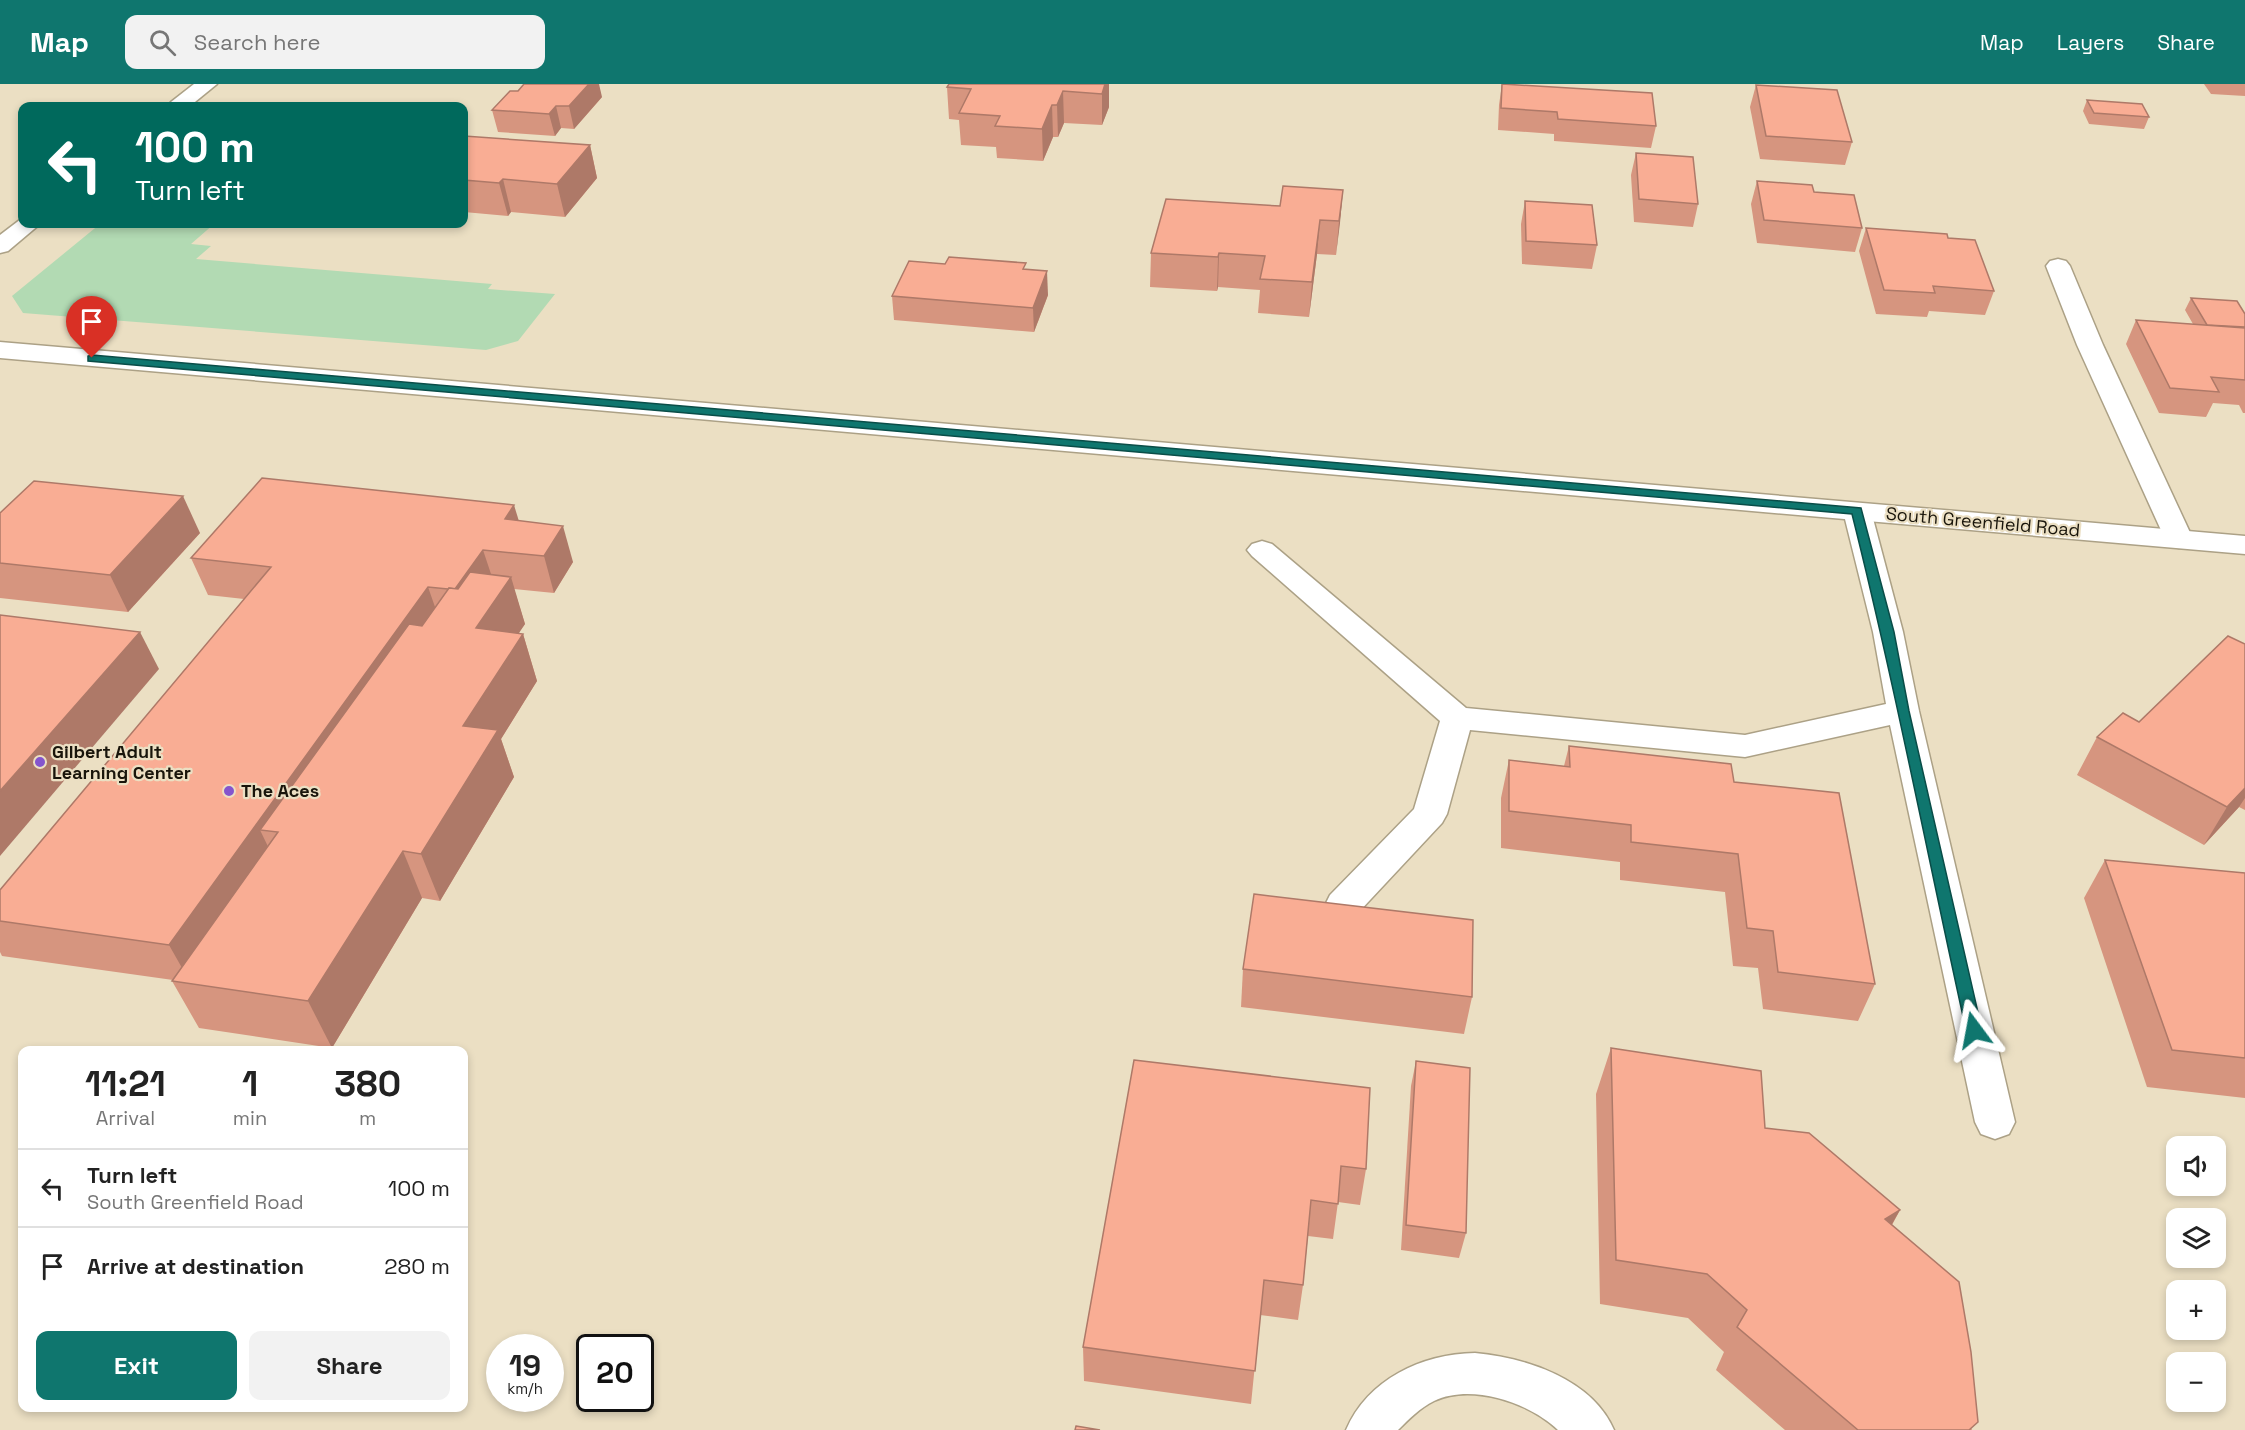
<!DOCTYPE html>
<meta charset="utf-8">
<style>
body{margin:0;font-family:"Space Grotesk",sans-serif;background:#f2f2f2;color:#222;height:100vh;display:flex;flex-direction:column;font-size:22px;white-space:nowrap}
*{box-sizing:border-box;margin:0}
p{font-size:20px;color:#767676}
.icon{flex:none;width:33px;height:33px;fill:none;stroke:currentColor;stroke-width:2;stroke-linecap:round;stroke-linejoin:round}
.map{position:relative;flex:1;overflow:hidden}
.drawer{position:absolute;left:18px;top:962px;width:450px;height:366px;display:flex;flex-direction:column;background:#fff;border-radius:12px;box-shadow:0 3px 9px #0003}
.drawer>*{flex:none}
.guide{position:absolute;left:18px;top:18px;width:450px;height:126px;border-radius:12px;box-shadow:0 3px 9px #0003;background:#00695c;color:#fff;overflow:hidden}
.controls{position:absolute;left:2166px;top:1052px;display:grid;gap:12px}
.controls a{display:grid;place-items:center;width:60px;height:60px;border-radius:12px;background:#fff;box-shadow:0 3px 9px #0003;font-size:30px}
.speed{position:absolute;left:486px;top:1250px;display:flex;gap:12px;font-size:30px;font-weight:700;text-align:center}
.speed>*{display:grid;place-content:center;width:78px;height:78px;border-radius:50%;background:#fff;box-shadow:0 3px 9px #0003;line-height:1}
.speed small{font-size:15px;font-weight:400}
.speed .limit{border:3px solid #111;border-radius:9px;background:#fff;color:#111}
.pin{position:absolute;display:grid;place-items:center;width:51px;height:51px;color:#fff;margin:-62px -26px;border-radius:50% 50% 50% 0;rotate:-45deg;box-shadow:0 0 6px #0007}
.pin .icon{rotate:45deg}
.me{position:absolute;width:66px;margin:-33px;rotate:347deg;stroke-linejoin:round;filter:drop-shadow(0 0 4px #0008)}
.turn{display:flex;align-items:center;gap:21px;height:126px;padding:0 18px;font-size:27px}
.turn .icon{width:78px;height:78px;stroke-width:2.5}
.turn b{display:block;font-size:42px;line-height:51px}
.eta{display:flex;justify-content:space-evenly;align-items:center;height:102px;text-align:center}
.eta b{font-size:36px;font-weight:800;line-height:42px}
.cta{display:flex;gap:12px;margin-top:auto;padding:12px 18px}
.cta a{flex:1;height:69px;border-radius:12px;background:#0f766e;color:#fff;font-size:24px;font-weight:800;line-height:69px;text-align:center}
.cta a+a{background:#f2f2f2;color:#222}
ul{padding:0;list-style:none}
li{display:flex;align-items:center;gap:18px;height:78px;padding:0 18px;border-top:2px solid #e0e0e0}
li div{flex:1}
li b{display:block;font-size:22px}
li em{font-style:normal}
header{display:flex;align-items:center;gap:36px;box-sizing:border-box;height:84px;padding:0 30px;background:#0f766e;color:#fff}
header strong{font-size:28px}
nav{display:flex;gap:33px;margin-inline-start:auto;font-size:21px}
.search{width:420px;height:54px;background:#f2f2f2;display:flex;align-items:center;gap:15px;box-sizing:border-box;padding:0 21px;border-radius:12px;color:#767676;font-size:22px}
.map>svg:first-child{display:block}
.green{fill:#b2dab3}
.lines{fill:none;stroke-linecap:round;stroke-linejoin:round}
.minor-casing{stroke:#aca186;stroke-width:3}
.major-casing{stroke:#aca186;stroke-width:3}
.minor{fill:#fff;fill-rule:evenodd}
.major{fill:#fff;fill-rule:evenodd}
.wall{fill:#d6957f}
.shaded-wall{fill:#ae7968}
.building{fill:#f9ad94;stroke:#ae7968;stroke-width:1.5}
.route{fill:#0f766e;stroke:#0a4d48;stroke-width:1.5}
.poi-dot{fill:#8455cd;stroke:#ebdfc3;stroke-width:2}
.labels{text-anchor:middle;stroke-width:4.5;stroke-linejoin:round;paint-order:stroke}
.street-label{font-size:18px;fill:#19150b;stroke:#ebdfc3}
.poi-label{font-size:18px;font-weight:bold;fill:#19150b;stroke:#ebdfc3;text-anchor:start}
</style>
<header>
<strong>Map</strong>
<div class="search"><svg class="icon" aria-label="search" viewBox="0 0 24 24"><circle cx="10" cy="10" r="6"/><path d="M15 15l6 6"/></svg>Search here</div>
<nav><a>Map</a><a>Layers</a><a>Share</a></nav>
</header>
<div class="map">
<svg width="2245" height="1346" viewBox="0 0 2245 1346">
<rect width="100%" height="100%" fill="#ebdfc3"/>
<polygon class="green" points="100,140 214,140 191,160 211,162 196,175 492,200 488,205 555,210 518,257 486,266 23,229 12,212"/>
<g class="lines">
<g class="minor-casing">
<g id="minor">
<polygon points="2058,175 2066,177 2070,182 2103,261 2193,455 2189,461 2179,464 2169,461 2165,455 2077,261 2046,182 2050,177"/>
<polygon points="1857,419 1867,421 1871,427 1903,548 1919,627 2015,1038 2009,1050 1995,1055 1981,1050 1975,1038 1890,641 1745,673 1470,646 1447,730 1442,739 1356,831 1343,835 1330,831 1325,821 1330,811 1414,725 1440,637 1252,472 1247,466 1252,460 1262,457 1272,460 1466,624 1745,651 1886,620 1873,548 1843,427 1847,421"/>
<path d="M1475,1269C1527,1274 1592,1295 1614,1346H1558C1530,1319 1472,1299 1434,1317C1420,1324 1409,1335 1398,1346H1346C1368,1295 1422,1270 1475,1269Z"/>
</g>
</g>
<g class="major-casing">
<g id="major">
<polygon points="194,0 217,0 190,22 168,22 171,18"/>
<polygon points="21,135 22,140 40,140 8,167 0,169 0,151"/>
<polygon points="0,258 2245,452 2245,470 0,274"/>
</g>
</g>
<use href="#minor" class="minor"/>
<use href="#major" class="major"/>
</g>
<g class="wall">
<polygon points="1109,0 1109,23 1102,41 1064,39 1058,53 1053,53 1043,77 997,74 996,63 961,61 959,36 949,35 947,3"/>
<polygon points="1502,0 1656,42 1651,64 1554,57 1554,50 1498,46 1499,21"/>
<polygon points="2204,0 2245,0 2245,12 2211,10"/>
<polygon points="1756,1 1852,58 1845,81 1760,75 1750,23"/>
<polygon points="602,13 574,45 561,44 555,52 498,48 492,26"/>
<polygon points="2087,16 2149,33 2144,45 2089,40 2083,27"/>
<polygon points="464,52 590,61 597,94 565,133 511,128 508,132 464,128"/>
<polygon points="1636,69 1698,120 1693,143 1634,138 1631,91"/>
<polygon points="1757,97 1862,144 1855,168 1757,159 1751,120"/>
<polygon points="1343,106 1336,171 1317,170 1309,233 1258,229 1260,206 1218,203 1217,207 1150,203 1151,169 1280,122"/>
<polygon points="1525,117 1597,161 1592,185 1522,180 1521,140"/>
<polygon points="1866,144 1948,154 1994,207 1985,231 1929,227 1927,233 1876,230 1859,167"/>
<polygon points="1026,185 1048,211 1034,248 894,236 892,212"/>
<polygon points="2191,214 2245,230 2245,329 2243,329 2239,321 2213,319 2206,333 2159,329 2126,260 2136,236 2193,240 2185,226"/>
<polygon points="0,429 200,449 128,528 0,514"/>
<polygon points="519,437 573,478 554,509 514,505 525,540 518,549 523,550 537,597 501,655 514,693 440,817 422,814 332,964 199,944 172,897 173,896 2,872 0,868 0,806 244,515 208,511 191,474"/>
<polygon points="2245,560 2245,726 2239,723 2204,761 2077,691 2097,653 2139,638"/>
<polygon points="1569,662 1734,698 1875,900 1858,937 1763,925 1758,884 1733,882 1725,808 1620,796 1620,778 1501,764 1501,714 1509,676 1564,682"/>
<polygon points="2105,776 2245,789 2245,1014 2147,1003 2084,814"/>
<polygon points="1243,885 1472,913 1464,950 1241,923"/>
<polygon points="1611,964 1765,1044 1900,1126 1892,1141 1972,1346 1785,1346 1716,1286 1724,1268 1688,1234 1600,1220 1596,1010"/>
<polygon points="1134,976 1366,1085 1360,1121 1338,1118 1333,1155 1308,1152 1303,1201 1298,1236 1260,1231 1251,1320 1084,1297 1083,1263"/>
<polygon points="1416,977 1466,1149 1459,1174 1401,1166 1411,1002"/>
</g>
<g class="shaded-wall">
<polygon points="582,0 599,0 602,13 574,45 569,22"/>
<polygon points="1105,0 1109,0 1109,23 1102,41 1102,10"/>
<polygon points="1063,7 1064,39 1058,53 1057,21"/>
<polygon points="1052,21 1053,53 1043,77 1042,45"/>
<polygon points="556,22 561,44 555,52 549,30"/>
<polygon points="590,61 597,94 565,133 557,100"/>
<polygon points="503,95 511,128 508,132 499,99"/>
<polygon points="1343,106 1340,139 1336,171 1339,137"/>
<polygon points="1320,136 1317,170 1309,233 1312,198"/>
<polygon points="1219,169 1218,203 1217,207 1218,173"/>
<polygon points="1047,187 1048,211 1034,248 1033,224"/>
<polygon points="183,412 200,449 128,528 110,491"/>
<polygon points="514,421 525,457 505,435"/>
<polygon points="563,442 573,478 554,509 544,472"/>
<polygon points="483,466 495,502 454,506"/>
<polygon points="511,493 525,540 491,591 476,544"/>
<polygon points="428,503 441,540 278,748 260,746 275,777 190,898 169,861"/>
<polygon points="140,548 159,585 0,772 0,707"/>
<polygon points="523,550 537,597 501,655 514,693 440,817 421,770 463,642"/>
<polygon points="2245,704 2245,714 2239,723 2204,761 2227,723"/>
<polygon points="403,767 422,814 332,964 308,917"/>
<polygon points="1900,1126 1875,1170 1885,1135"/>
</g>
<g class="building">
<polygon points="524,0 589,0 569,22 556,22 549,30 492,26 510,7 518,7"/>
<polygon points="949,0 1105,0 1102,10 1063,7 1057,21 1052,21 1042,45 995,42 1000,32 959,29 971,5 947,3"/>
<polygon points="1502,0 1652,9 1656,42 1558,35 1557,28 1501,24"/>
<polygon points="1756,1 1837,6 1852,58 1766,52"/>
<polygon points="2087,16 2142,20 2149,33 2094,29"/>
<polygon points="464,52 590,61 557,100 503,95 499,99 464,96"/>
<polygon points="1636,69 1693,73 1698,120 1639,115"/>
<polygon points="1757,97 1812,101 1814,108 1854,111 1862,144 1764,136"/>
<polygon points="1283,102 1343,106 1339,137 1320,136 1312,198 1260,195 1265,172 1219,169 1218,173 1151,169 1166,115 1280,122"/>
<polygon points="1525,117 1592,121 1597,161 1526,157"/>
<polygon points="1866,144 1947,150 1948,154 1975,156 1994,207 1933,202 1935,209 1884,206"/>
<polygon points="949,173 1026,179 1023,185 1047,187 1033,224 892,212 909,177 945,180"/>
<polygon points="2191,214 2237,217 2245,230 2245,243 2207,241"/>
<polygon points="2136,236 2245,244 2245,296 2211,293 2219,308 2170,304"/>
<polygon points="262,394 514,421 505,435 563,442 544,472 483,466 455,505 449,504 448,505 428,503 169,861 0,837 0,806 271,483 191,474"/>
<polygon points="34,397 183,412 110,491 0,479 0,429"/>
<polygon points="470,488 511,493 476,544 523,550 463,642 498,646 421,770 403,767 308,917 172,897 278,748 260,746 409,540 422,542 449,504 458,505"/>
<polygon points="0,531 140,548 0,707"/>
<polygon points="2228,552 2245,560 2245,704 2227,723 2097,653 2123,629 2139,638"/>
<polygon points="1569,662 1731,680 1734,698 1839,709 1875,900 1778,888 1773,847 1747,844 1738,770 1631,758 1631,741 1509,727 1509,676 1570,683"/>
<polygon points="2105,776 2245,789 2245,974 2172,966"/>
<polygon points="1254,810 1473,836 1472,913 1243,885"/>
<polygon points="1611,964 1761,987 1765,1044 1809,1049 1900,1126 1885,1135 1959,1198 1971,1268 1978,1338 1969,1346 1858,1346 1737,1243 1747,1226 1707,1190 1616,1176"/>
<polygon points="1134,976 1370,1004 1366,1085 1341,1082 1338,1120 1311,1116 1303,1201 1264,1196 1255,1287 1083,1263"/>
<polygon points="1416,977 1470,984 1466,1149 1406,1141"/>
<polygon points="1076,1342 1100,1346 1075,1346"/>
</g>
<path class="route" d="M92,271L1861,424L1894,548L1909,627L1982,946L1980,951L1974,953L1969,951L1966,946C1928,774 1895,601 1852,430L88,277V272Z"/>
<g class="poi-dot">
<circle cx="40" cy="678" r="6"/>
<circle cx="229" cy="707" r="6"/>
</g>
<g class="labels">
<g class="street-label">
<text transform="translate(1983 438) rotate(5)" y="6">South Greenfield Road</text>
</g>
<g class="poi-label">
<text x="52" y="674">Gilbert Adult<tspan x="52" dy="21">Learning Center</tspan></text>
<text x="241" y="713">The Aces</text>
</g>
</g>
</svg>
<div class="controls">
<a><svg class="icon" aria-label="sound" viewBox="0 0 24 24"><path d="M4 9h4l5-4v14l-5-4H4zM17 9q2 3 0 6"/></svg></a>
<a><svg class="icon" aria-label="layers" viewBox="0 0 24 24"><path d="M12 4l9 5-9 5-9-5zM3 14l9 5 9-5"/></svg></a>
<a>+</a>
<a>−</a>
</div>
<div class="speed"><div>19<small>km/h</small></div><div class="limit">20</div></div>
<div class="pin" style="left:92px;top:274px;background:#d93025"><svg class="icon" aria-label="arrive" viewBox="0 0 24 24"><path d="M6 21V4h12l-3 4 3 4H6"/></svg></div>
<svg class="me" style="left:1974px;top:946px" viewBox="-20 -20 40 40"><path d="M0-17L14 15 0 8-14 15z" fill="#0f766e" stroke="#fff" stroke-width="4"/></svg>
<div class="guide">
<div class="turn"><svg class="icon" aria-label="left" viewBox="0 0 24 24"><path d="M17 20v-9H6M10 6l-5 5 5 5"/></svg><div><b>100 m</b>Turn left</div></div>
</div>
<section class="drawer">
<div class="eta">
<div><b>11:21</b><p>Arrival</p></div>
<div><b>1</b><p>min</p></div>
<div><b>380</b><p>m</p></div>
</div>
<ul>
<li><svg class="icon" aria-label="left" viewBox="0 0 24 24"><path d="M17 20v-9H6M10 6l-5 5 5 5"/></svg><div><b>Turn left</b><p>South Greenfield Road</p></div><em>100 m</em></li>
<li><svg class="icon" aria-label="arrive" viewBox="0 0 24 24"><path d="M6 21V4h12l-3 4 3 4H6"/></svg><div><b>Arrive at destination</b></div><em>280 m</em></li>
</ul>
<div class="cta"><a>Exit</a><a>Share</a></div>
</section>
</div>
